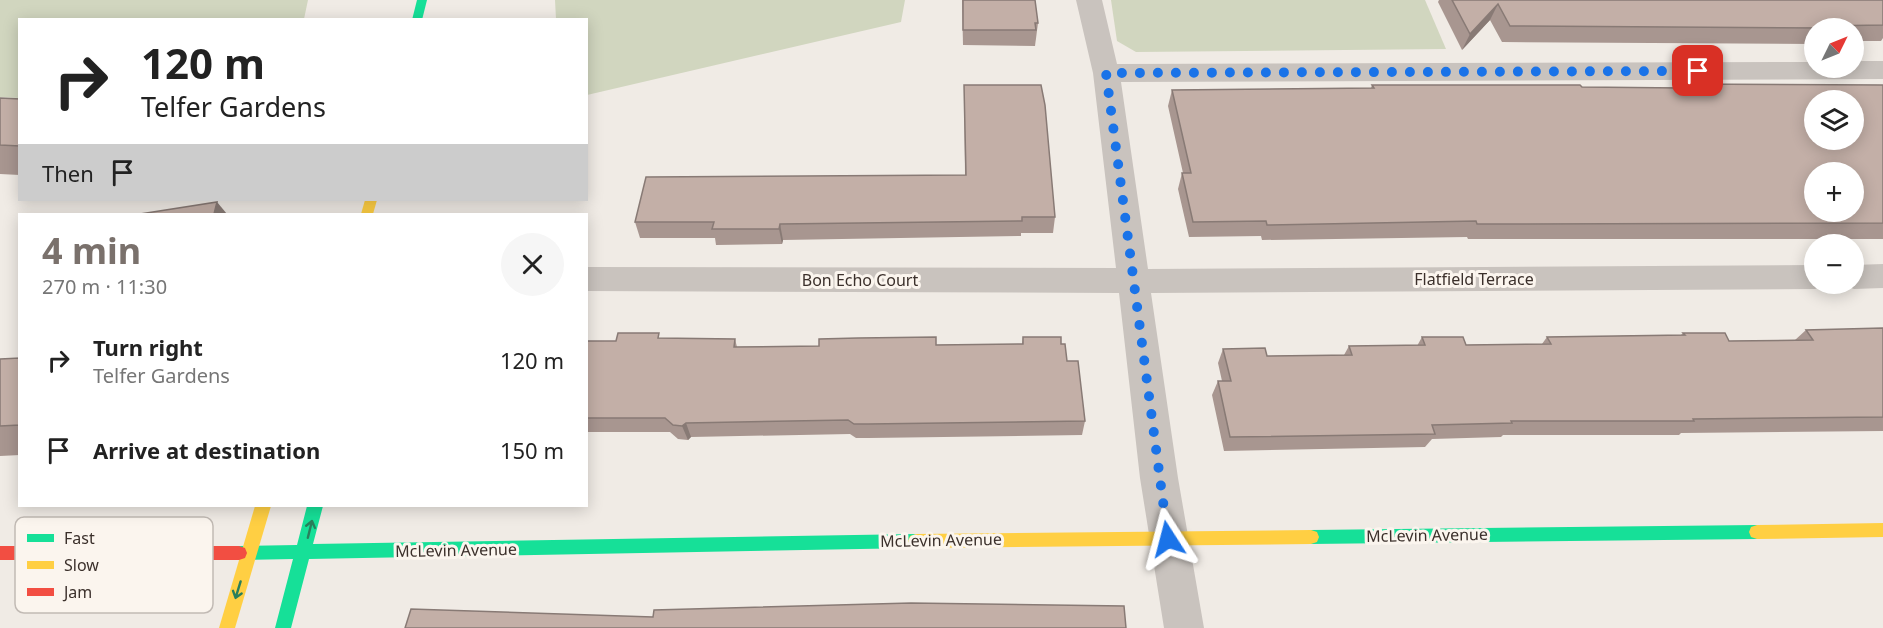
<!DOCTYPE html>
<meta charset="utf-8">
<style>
body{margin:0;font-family:"Noto Sans",sans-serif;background:#f6f6f6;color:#222;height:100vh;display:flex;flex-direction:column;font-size:22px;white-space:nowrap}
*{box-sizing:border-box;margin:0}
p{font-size:20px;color:#767676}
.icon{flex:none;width:33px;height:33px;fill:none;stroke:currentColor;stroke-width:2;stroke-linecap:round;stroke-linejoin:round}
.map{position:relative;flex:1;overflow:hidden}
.drawer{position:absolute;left:18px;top:213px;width:570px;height:294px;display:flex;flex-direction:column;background:#fff;border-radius:0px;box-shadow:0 3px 15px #0003}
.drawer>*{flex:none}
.hud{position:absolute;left:18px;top:18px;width:570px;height:183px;border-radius:0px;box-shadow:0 3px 15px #0003;background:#fff;color:#222;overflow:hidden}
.needle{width:39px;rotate:47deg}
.buttons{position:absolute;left:1804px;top:18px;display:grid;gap:12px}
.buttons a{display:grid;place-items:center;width:60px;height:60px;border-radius:50%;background:#fff;box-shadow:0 3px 15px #0003;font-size:30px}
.pin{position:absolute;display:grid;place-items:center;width:51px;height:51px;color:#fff;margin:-26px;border-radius:12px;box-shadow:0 3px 9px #0006}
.me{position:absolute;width:66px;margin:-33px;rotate:351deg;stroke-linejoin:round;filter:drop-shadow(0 0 4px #0008)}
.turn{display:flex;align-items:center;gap:21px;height:126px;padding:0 24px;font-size:27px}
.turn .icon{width:78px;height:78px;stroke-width:2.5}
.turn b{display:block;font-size:42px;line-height:51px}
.then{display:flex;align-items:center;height:57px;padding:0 24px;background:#0003;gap:12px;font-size:22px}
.round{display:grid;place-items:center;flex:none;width:63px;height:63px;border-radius:32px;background:#f6f6f6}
.overview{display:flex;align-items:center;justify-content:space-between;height:102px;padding:0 24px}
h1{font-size:36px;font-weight:700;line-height:45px;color:#7a716c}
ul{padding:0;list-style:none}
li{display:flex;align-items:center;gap:18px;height:90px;padding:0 24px}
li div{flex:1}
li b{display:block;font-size:22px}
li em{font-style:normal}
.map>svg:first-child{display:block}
.green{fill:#d1d6bf}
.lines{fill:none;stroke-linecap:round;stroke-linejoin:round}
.street{fill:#c9c3be;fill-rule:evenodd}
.fast{fill:#16e098;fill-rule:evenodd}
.slow{fill:#ffcf43;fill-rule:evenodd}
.jam{fill:#f24e42;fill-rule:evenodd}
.wall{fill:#a89690}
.shaded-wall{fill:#887a75}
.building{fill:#c3afa7;stroke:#887a75;stroke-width:1.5;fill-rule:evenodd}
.oneway{stroke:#2a7f5c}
.route{stroke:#1a73e8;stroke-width:10;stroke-dasharray:0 18}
.labels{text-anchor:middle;stroke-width:6;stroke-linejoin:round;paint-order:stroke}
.street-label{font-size:16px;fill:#3b302b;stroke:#fbf5ee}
.key{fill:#fbf5ee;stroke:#c1bab4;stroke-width:1.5}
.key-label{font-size:16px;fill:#3b302b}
</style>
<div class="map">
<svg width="1883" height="628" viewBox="0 0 1883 628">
<rect width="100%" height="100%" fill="#f0ebe5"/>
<g class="green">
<polygon points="0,0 308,0 304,19 20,20 19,98 0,97"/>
<polygon points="555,0 905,0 901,22 587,95 586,20 556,19"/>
<polygon points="1111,0 1425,0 1446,49 1136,52 1117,41"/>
</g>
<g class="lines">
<g class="street">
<polygon points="1076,0 1102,0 1117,64 1815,62 1815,68 1854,68 1854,61 1883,61 1883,79 1121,82 1148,269 1815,265 1815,284 1828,284 1815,289 1151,293 1178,478 1204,628 1164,628 1140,478 1119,293 586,291 586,267 1116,268 1093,73"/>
<polygon points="1883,264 1883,288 1854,289 1841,284 1854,284 1854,265"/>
</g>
<g class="fast">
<polygon points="417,0 427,0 422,20 412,20"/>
<polygon points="307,506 323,506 313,544 916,534 922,536 924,541 922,546 916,548 309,559 291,628 275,628 293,559 239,560 233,558 231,553 233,548 239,546 297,545"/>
<polygon points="1757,525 1763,527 1765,532 1763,537 1757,539 1311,544 1305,542 1303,537 1305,532 1311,530"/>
</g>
<g class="slow">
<polygon points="365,200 377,200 373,214 361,214"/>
<polygon points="255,506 271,506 235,628 219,628"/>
<polygon points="1883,523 1883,537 1757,539 1751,537 1749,532 1751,527 1757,525"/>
<polygon points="1311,530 1317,532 1319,537 1317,542 1311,544 916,548 910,546 908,541 910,536 916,534"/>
</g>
<polygon class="jam" points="0,546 239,546 245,548 247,553 245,558 239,560 0,560"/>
</g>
<g class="wall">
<polygon points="962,0 1035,0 1038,23 1035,46 963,45"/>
<polygon points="1439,0 1883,0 1883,38 1881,41 1854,41 1854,28 1815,28 1815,42 1813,44 1502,42 1490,20 1462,50 1438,2"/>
<polygon points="1679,84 1883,85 1883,239 1468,239 1467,237 1262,240 1261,236 1189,237 1178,189 1182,173 1183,173 1168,106 1172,90 1371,88 1372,85 1676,88"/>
<polygon points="964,85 1055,217 1053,233 1021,233 1021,236 783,240 782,244 716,245 715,238 640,238 635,222 965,175"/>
<polygon points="0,98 20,99 20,175 0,174"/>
<polygon points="1883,328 1883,431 1681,433 1679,435 1503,435 1501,437 1432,439 1425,447 1224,451 1212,395 1218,381 1222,381 1218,363 1223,349 1267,356 1344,355 1349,346 1417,346 1422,337 1466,345 1542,344 1547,337 1681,335 1683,333 1729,341 1795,340 1806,330"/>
<polygon points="1023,337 1061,344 1085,421 1082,435 869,438 856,438 850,434 691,437 688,440 678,439 670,432 586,432 586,341 616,341 661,338 735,339 737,347 1022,344"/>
<polygon points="20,358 20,455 0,456 0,359"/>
</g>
<g class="shaded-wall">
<polygon points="1498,4 1490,20 1462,50 1470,34"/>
<polygon points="217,202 227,214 214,214"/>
<polygon points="780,224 783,240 782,244 779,229"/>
<polygon points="686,423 691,437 688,440 682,426"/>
</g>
<g class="building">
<polygon points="963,0 1035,0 1038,23 1035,23 1036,30 963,30"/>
<polygon points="1452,0 1883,0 1883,25 1824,26 1826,28 1510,26 1498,4 1470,34"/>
<path d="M1679,84L1883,85V223L1477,224L1476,221L1267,225L1266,221L1193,222L1182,173H1191L1172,90L1374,88L1372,85H1580L1582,87L1682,88ZM1815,100H1854V140H1815ZM1815,172H1854V212H1815Z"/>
<polygon points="964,85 1041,85 1045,105 1055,217 1022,217 1022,221 780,224 779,229 712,229 714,222 635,222 646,177 966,175"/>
<polygon points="0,98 20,99 20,146 0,145"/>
<polygon points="217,202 214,214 140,214"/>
<polygon points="1883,328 1883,417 1693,419 1694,421 1511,421 1512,423 1432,425 1435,434 1230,437 1218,381 1231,381 1223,349 1265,348 1267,356 1352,355 1349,346 1425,345 1422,337 1463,337 1466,345 1551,344 1547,337 1685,335 1683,333 1725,333 1729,341 1813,340 1806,330"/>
<polygon points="618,333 659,333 658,338 735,339 734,347 819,346 819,339 858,338 936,337 936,345 1023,344 1023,337 1061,337 1061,344 1065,344 1067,361 1078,361 1085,421 868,424 854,424 848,420 686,423 682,426 673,425 665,418 586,418 586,341 616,341"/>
<polygon points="20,358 20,425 0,426 0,359"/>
<polygon points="911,603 1124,606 1126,628 405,628 411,609 653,617 654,610"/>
</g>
<defs><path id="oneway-shaft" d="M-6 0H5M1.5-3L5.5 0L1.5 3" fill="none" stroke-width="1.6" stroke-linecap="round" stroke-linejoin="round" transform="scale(1.5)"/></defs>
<g class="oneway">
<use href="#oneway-shaft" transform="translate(310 529) rotate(-76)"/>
<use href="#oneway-shaft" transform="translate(238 590) rotate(107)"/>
</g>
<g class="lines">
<polyline class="route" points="1168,539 1106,73 1698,71"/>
</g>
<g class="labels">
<g class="street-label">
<text x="1474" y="285">Flatfield Terrace</text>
<text x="860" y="286">Bon Echo Court</text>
<text transform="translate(1427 535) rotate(-1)" y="6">McLevin Avenue</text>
<text transform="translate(941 540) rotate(-1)" y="6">McLevin Avenue</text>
<text transform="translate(456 550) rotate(-1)" y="6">McLevin Avenue</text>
</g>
</g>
<rect x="15" y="517" width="198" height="96" rx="9" class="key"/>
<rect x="27" y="534" width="27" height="8" fill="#16e098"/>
<rect x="27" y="561" width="27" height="8" fill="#ffcf43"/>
<rect x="27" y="588" width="27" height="8" fill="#f24e42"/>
<g class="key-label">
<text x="64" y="544">Fast</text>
<text x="64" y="571">Slow</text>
<text x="64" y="598">Jam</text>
</g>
</svg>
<div class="buttons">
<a><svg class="needle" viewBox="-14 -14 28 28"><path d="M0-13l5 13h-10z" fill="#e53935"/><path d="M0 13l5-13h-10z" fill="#767676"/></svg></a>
<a><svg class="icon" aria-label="layers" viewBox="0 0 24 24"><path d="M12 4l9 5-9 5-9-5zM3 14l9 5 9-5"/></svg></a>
<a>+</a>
<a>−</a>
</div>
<div class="pin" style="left:1698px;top:71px;background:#d93025"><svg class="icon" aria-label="arrive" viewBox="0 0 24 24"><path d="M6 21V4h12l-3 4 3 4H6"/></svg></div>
<svg class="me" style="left:1168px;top:539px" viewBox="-20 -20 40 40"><path d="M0-17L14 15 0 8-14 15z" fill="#1a73e8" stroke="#fff" stroke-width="4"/></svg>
<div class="hud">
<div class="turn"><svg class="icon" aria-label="right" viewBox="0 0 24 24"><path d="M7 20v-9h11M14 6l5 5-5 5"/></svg><div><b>120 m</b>Telfer Gardens</div></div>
<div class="then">Then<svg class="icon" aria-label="arrive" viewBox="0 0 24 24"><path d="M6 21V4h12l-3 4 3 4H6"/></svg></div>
</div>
<section class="drawer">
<div class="overview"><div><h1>4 min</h1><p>270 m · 11:30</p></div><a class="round"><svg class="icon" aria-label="close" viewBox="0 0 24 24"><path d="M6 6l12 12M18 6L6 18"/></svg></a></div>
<ul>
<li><svg class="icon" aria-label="right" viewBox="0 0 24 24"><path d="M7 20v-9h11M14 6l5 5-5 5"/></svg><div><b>Turn right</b><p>Telfer Gardens</p></div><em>120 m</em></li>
<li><svg class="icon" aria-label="arrive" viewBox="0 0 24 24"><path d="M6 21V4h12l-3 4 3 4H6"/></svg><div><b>Arrive at destination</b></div><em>150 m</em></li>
</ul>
</section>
</div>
